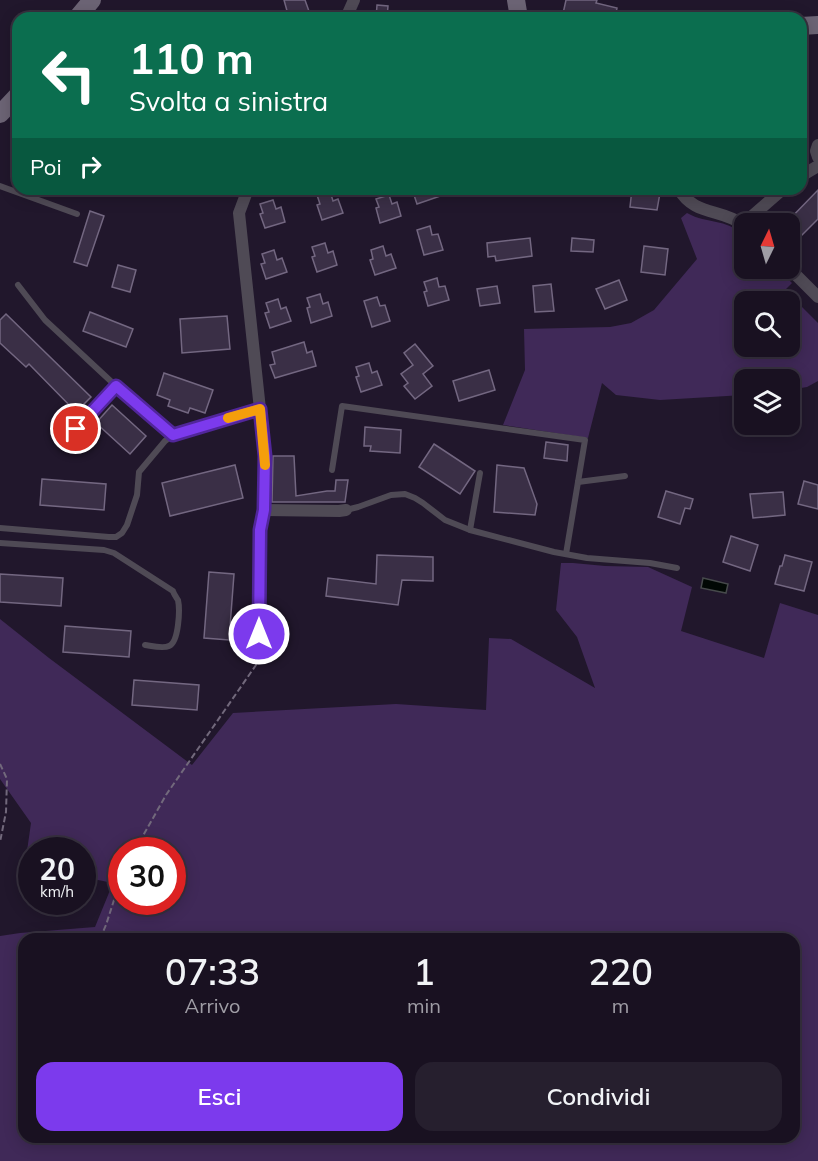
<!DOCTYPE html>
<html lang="it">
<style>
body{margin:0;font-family:Mulish,sans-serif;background:#261f2e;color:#f1f3f6;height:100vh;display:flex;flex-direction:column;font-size:22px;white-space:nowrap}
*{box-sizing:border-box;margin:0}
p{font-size:20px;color:#9f9da5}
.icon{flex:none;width:33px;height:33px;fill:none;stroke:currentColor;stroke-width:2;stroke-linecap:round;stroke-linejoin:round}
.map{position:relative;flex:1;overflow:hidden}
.panel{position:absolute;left:18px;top:933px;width:782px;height:210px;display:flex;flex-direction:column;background:#191121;border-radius:18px;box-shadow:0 3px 15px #0003,0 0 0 2px #37313f}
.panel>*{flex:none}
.guide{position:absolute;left:12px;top:12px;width:795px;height:183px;border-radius:18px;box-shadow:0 3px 15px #0003,0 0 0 2px #37313f;background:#0b6e4f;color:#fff;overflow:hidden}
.needle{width:39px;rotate:5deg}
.buttons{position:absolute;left:734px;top:213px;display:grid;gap:12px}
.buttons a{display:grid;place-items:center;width:66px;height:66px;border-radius:12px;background:#191121;box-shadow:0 3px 15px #0003,0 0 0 2px #37313f;font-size:30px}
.speed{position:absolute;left:18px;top:837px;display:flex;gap:12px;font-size:30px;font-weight:700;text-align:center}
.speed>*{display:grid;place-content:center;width:78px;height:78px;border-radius:50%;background:#191121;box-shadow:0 3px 15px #0003,0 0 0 2px #37313f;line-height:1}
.speed small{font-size:15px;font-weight:400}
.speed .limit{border:9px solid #d22;background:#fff;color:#111}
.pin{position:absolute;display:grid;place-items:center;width:51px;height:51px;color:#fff;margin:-26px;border:3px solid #fff;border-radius:50%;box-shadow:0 2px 6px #0007}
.me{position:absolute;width:66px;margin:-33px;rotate:0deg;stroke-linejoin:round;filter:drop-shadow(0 0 4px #0008)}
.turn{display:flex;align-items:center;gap:21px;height:126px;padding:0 18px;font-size:27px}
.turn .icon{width:78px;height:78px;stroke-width:2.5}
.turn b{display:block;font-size:42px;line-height:51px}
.then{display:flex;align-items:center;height:57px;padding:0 18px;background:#0003;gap:12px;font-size:22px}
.eta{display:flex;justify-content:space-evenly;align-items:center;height:102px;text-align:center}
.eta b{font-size:36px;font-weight:600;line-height:42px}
.primary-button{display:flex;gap:12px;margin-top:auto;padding:12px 18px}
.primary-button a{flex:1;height:69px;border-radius:18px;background:#7c3aed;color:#fff;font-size:24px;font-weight:600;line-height:69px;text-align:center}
.primary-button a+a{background:#261f2e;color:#f1f3f6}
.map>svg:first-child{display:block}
.green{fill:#402958;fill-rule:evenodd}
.water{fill:#010804;stroke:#46494b;stroke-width:1.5}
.building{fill:#3a2f46;stroke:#736781;stroke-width:1.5}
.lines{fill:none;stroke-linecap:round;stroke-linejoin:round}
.path{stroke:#72697c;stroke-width:2;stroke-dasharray:6 3;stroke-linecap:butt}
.lane{stroke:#4f4a55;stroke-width:6}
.street{stroke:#4f4a55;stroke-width:12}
.secondary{stroke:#6c6475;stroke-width:18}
.route-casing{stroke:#51269a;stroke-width:15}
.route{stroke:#7c3aed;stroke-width:10}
.slow{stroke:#f59e0b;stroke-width:10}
</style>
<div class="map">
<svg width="818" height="1161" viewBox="0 0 818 1161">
<rect width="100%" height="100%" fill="#21172c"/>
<g class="green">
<path d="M687,213C709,225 724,217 744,236V268L778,269L792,283L785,290L818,323V381L807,387L789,390V380H744V395L660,400L616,395L602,383L588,438L503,425L525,370L524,329L610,327L631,323L654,310L697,259L681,218ZM744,302H789V346H744Z"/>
<path d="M561,563H573L605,566L648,567L692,587L681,631L764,658L780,603L818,615V1161H0V936L20,933L95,927L113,883L83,877L82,850H32L31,866L25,865L31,823L0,779V619L49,658L192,765L233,713L396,704L486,710L489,638L511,639L595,688L577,637L556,610ZM122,850H172V902H122ZM24,939H794V1137H24Z"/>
</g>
<polygon class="water" points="703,578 728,584 726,593 701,588"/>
<g class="building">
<polygon points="284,0 305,0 310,14 298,18 289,18"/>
<polygon points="566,0 597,0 596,3 617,8 615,18 562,18"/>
<polygon points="377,5 388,6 387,18 376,18"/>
<polygon points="412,189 455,189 455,191 417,204"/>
<polygon points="632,189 660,193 657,210 630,207"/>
<polygon points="818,190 818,219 801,236 789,225 789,224 786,223"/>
<polygon points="330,191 333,201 338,199 343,213 322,220 317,205 320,204 317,195"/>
<polygon points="389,195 392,204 397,202 401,216 380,223 376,208 379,207 376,199"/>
<polygon points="273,200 276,209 281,207 285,222 265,228 260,214 263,213 260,204"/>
<polygon points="90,211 104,216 87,266 74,262"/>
<polygon points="430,226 432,235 438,234 443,250 424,255 417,230"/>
<polygon points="530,238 532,256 496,261 495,256 488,257 487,243"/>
<polygon points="572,238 594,240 593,252 571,251"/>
<polygon points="325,243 328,253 333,251 337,265 317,272 312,257 315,256 312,247"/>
<polygon points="383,246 386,256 391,254 396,268 375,275 370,260 373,259 371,250"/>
<polygon points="644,246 668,249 665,275 641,272"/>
<polygon points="274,250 277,260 282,258 287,272 266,279 261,264 265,263 262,254"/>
<polygon points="118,265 136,270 130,292 112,287"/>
<polygon points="437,278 439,287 445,286 449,300 428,306 424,292 427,291 424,282"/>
<polygon points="619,280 627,300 605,309 596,289"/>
<polygon points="551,284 554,311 535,312 533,286"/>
<polygon points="497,286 500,303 480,306 477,289"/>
<polygon points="320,294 323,304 328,302 332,316 311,323 307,308 310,307 307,298"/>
<polygon points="377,297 380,306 385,305 390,321 372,327 364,301"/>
<polygon points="278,299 281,309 286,307 291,321 270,328 265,313 269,312 266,303"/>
<polygon points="90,312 133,329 126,347 83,331"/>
<polygon points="6,314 91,397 76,412 29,364 26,367 0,343 0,320"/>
<polygon points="227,316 230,349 182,353 180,319"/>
<polygon points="304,342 307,353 312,351 316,366 275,378 270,365 275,364 272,352"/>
<polygon points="415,344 433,366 423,374 432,386 415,399 404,386 408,383 401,374 413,365 404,353"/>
<polygon points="369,363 372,373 377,371 382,385 361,392 356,377 359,376 356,367"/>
<polygon points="489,370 495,390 459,401 453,381"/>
<polygon points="164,373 213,390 205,413 190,408 188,413 168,406 170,400 157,395"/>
<polygon points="112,405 146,436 130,454 96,423"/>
<polygon points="365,427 401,430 400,453 370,451 371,446 364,446"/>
<polygon points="546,442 568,445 567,461 544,458"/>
<polygon points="434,444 475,471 460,494 419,467"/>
<polygon points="273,456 294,456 296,496 327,491 335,491 336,480 348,480 345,502 272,502"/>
<polygon points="235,465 243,498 170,516 162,483"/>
<polygon points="497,465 524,468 537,504 535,515 494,512"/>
<polygon points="42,479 106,484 104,510 40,505"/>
<polygon points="804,481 818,485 818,509 798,504"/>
<polygon points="666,491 693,499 690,509 685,508 680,524 658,517"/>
<polygon points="783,492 785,515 753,518 750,494"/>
<polygon points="731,536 758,545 750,571 723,562"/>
<polygon points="377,555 433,557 433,581 402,580 398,605 326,596 328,578 376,584"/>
<polygon points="785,555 812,562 804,591 775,584 780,566 782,566"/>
<polygon points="209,572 234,574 229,640 204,638"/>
<polygon points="0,574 63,578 61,606 0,602"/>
<polygon points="65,626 131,631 129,657 63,652"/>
<polygon points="134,680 199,685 197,710 132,705"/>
</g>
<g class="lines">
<g class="path">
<polyline points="0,764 7,779 6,812 0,842"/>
<polyline points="135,850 166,795 256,665 258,646"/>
<polyline points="100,939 106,925 122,875"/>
<polyline points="73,1137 77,1140"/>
</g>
<g class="lane">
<polyline points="0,186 77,214"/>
<polyline points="18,285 45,320 116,386 173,435"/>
<polyline points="70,433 77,429 116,386"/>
<polyline points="332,470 342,406 585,440 566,554"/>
<polyline points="578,482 625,476"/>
<polyline points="346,510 358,507 391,495 405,494 415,498 423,503 445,520 470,530 554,552 587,558 650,563 677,568"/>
<polyline points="0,528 109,537 116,537 122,533 127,525 137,495 139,472 165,441 173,435 186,430 260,409"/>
<polyline points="470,530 480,473"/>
<path d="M0,543L104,550L114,553L173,591C173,592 177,599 178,600C180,609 179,642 169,646C163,649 152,646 145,645"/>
</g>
<g class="street">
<polyline points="346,18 354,0"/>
<polyline points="818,145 816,151 818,157"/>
<polyline points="801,176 818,166"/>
<polyline points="248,189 239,213 265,456 264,510 260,530 259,634"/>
<path d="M679,189C694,216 721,208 744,225"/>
<polyline points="743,224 783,189"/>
<polyline points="789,268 818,297"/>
<polyline points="264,510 339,511 346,510"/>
</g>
<g class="secondary">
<polyline points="516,0 519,18"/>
<polyline points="77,18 92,0"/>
<polyline points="801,26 818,25"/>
<polyline points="0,114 18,95"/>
</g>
</g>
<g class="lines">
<g class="route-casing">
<polyline id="route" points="76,429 116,386 173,435 260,409 265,456 264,510 260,530 259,634"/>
</g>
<use href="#route" class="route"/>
<polyline class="slow" points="228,418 260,409 265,465"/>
</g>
</svg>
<div class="buttons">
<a><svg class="needle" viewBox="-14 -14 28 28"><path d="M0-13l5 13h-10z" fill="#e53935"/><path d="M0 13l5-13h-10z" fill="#9f9da5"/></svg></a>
<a><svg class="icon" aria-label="search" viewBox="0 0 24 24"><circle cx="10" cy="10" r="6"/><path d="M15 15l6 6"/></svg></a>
<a><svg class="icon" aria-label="layers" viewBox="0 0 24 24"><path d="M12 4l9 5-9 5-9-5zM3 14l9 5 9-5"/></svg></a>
</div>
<div class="speed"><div>20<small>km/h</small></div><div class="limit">30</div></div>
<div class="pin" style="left:76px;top:429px;background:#d93025"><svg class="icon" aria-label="arrive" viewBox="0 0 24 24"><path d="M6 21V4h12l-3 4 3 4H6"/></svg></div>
<svg class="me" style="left:259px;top:634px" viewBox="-20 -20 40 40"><circle r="17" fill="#7c3aed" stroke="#fff" stroke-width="3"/><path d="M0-11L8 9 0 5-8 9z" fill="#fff"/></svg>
<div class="guide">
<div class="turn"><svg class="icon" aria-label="left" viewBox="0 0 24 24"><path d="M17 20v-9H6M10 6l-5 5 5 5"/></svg><div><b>110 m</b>Svolta a sinistra</div></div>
<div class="then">Poi<svg class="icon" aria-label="right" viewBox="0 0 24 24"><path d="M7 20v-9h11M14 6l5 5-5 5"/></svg></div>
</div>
<section class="panel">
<div class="eta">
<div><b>07:33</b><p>Arrivo</p></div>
<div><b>1</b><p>min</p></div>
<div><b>220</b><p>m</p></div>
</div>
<div class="primary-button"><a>Esci</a><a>Condividi</a></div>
</section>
</div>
